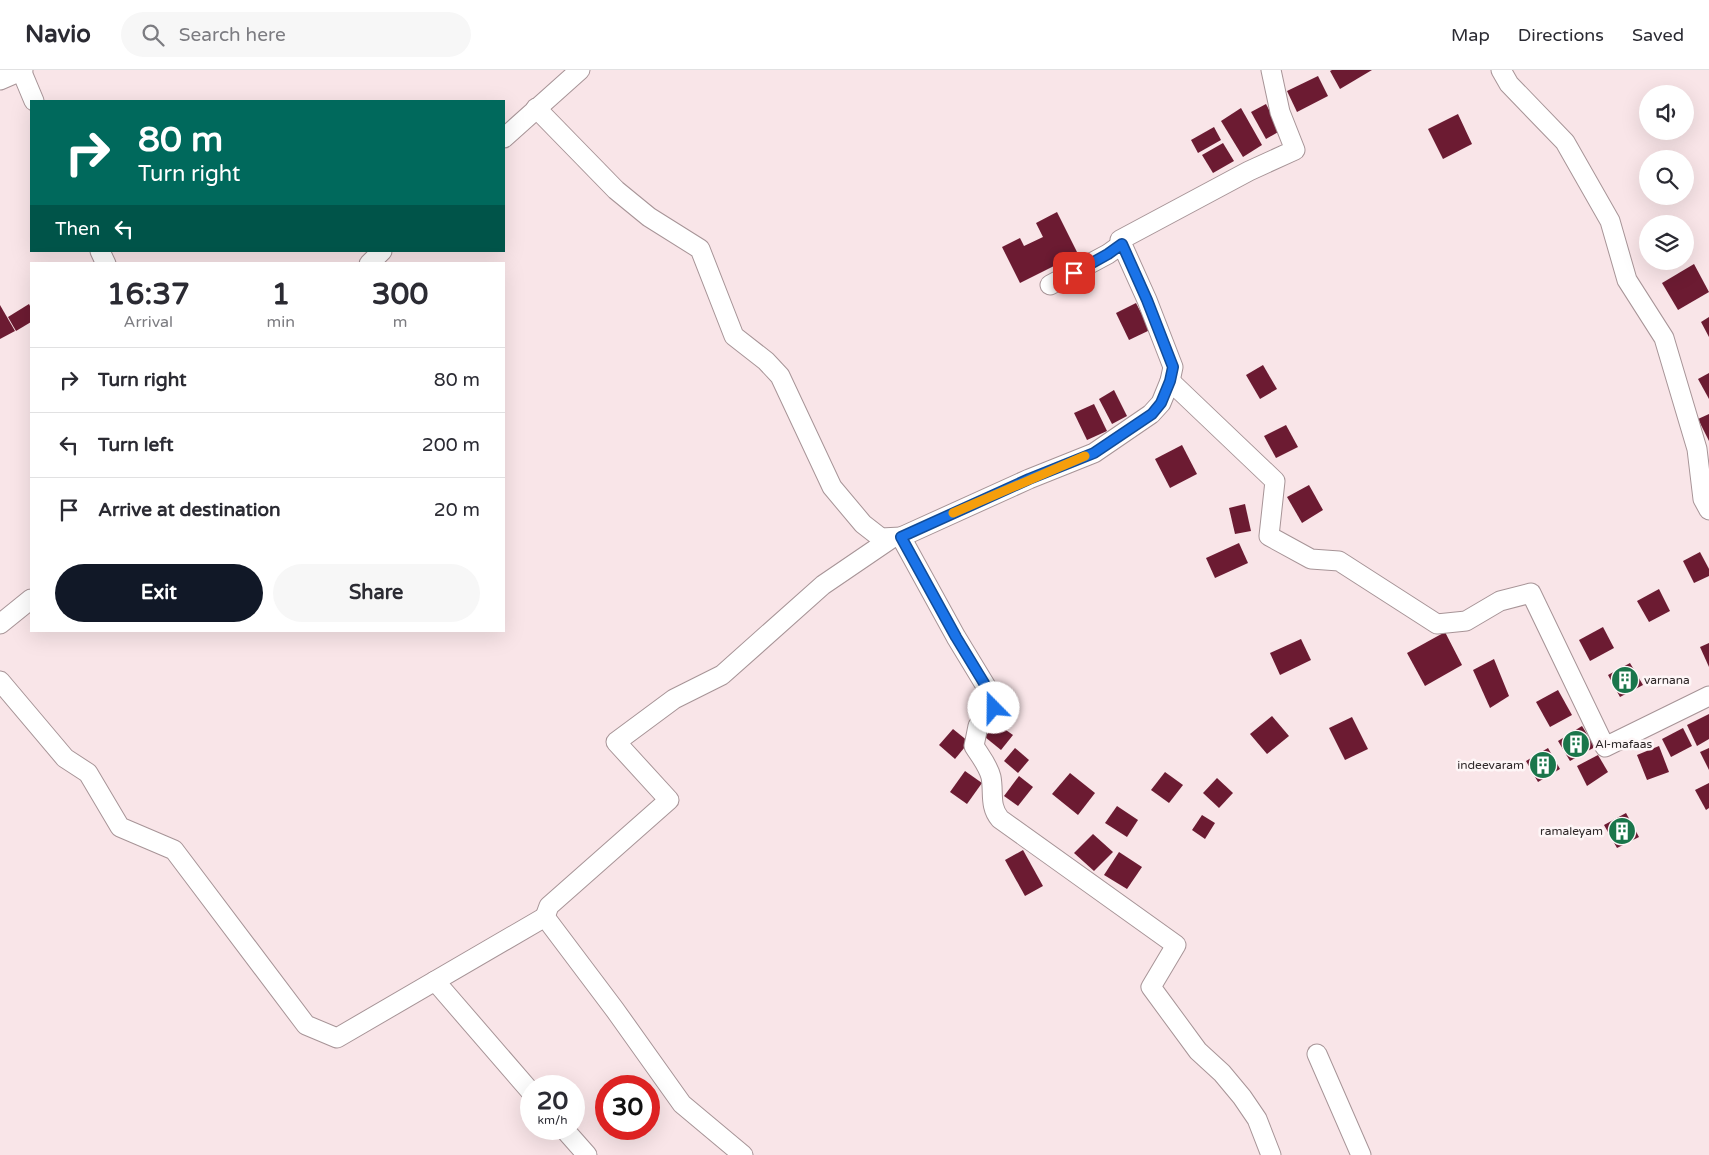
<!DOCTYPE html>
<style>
body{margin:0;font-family:"Varela Round",sans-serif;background:#f7f7f7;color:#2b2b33;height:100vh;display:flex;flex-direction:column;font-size:19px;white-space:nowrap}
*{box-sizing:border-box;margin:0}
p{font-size:16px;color:#7c7c81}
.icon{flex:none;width:28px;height:28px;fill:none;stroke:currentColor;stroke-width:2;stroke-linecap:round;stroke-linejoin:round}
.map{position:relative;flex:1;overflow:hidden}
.panel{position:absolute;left:30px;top:192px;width:475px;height:370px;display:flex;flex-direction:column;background:#fff;border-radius:0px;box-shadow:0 5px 20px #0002}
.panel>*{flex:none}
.guide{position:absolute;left:30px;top:30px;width:475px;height:152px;border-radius:0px;box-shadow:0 5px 20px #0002;background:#00695c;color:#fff;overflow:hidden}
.buttons{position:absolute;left:1639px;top:15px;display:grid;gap:10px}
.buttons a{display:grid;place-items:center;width:55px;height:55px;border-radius:50%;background:#fff;box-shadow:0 5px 20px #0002;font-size:25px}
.speed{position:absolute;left:520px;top:1005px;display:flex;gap:10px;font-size:25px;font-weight:700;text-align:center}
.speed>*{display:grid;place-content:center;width:65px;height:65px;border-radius:50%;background:#fff;box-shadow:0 5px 20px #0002;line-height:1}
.speed small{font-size:12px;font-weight:400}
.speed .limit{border:8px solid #d22;background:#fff;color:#111}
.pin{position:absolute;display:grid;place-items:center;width:42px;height:42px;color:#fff;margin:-21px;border-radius:10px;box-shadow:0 2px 8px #0006}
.me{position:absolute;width:55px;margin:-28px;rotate:338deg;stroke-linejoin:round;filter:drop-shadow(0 0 4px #0008)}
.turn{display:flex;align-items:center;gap:18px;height:105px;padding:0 25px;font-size:22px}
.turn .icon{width:65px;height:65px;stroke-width:2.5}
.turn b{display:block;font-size:35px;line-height:42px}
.then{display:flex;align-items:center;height:48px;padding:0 25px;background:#0003;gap:10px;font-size:19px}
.eta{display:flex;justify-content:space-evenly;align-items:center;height:85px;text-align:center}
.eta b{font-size:30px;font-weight:700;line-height:35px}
.cta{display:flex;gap:10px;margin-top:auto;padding:10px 25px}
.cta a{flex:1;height:58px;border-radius:30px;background:#111827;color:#fff;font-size:20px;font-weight:700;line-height:58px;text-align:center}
.cta a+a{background:#f7f7f7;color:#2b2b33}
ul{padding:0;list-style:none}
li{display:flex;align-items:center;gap:15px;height:65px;padding:0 25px;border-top:1px solid #e1e1e2}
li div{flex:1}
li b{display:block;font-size:19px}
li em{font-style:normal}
header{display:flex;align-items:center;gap:30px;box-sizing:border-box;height:70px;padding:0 25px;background:#fff;border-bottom:1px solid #e1e1e2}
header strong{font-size:24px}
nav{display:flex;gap:28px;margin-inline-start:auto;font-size:18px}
.search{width:350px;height:45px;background:#f7f7f7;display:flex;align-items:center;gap:12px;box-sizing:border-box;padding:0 18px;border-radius:28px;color:#7c7c81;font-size:19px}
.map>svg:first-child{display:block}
.building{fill:#6c1b32}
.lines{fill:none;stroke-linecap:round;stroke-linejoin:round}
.minor-casing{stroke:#a79497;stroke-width:21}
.minor{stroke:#fff;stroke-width:19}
.route-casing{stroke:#114b97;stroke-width:12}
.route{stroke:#1a73e8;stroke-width:9}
.slow{stroke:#f59e0b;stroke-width:9}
.labels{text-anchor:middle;stroke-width:5;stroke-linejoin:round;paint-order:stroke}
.poi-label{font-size:12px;fill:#30292a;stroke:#fef6f7;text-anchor:start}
</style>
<header>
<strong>Navio</strong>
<div class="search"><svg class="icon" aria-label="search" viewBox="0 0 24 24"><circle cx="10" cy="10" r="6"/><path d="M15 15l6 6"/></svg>Search here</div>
<nav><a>Map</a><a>Directions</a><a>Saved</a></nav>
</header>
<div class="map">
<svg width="1709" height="1085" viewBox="0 0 1709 1085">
<rect width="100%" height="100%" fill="#f9e5e8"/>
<g class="building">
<polygon points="1332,0 1372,0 1340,19 1330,1"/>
<polygon points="1318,6 1328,26 1297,42 1287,21"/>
<polygon points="1266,34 1280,61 1266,69 1251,42"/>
<polygon points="1241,38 1262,75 1243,87 1221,51"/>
<polygon points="1458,44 1472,74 1443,89 1428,59"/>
<polygon points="1214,57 1221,70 1198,83 1191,70"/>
<polygon points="1223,73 1234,91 1213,103 1202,85"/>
<polygon points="1057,142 1078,184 1020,213 1002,177 1020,168 1024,176 1043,167 1036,153"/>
<polygon points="1694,194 1709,222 1678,240 1662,213"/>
<polygon points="1136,233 1150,260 1129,270 1116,243"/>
<polygon points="29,234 31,238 31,252 16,261 8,247"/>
<polygon points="0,235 15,261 0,269"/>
<polygon points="1709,247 1709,267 1701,252"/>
<polygon points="1263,295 1277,319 1260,329 1246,305"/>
<polygon points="1709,303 1709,329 1698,309"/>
<polygon points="1114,320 1127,346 1112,354 1099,329"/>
<polygon points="1094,334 1107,361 1087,370 1074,343"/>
<polygon points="1709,344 1709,371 1698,349"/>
<polygon points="1286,355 1298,377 1276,388 1264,366"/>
<polygon points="1182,375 1197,404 1170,418 1155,389"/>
<polygon points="1309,415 1323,440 1302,453 1287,427"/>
<polygon points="1245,434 1251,461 1235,464 1229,438"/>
<polygon points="1239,473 1248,493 1215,508 1206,488"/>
<polygon points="1700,482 1709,499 1709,506 1694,513 1683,491"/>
<polygon points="1659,519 1670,541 1649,552 1637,531"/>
<polygon points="1603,557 1614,578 1590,591 1579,570"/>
<polygon points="1445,562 1462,595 1425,616 1407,583"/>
<polygon points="1301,569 1311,590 1280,605 1270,583"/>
<polygon points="1709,573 1709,597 1700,577"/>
<polygon points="1494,589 1509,626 1490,638 1473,600"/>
<polygon points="1630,593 1643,615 1620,627 1608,605"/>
<polygon points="1558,620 1572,645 1550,657 1536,632"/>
<polygon points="1709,644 1709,669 1697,676 1687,655"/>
<polygon points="1272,646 1289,666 1267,684 1250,664"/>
<polygon points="1352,647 1368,679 1345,690 1329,658"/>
<polygon points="996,653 1013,665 1001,680 985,667"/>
<polygon points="1582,656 1595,677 1570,691 1558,671"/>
<polygon points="1683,658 1692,676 1671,687 1662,669"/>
<polygon points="953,659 969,672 955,689 939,675"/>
<polygon points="1659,676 1669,702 1647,710 1637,685"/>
<polygon points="1015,678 1029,690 1018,703 1004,691"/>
<polygon points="1548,678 1560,699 1538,712 1526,691"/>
<polygon points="1709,678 1709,700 1700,682"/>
<polygon points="1598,685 1608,702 1587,716 1577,696"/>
<polygon points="965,701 982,713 967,734 950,722"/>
<polygon points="1165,702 1183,715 1169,733 1151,720"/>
<polygon points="1070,703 1095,723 1078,745 1052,724"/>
<polygon points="1019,706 1033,717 1018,736 1004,726"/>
<polygon points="1217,708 1233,723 1219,738 1203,723"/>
<polygon points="1709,713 1709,738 1706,740 1695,720"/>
<polygon points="1117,736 1138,750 1127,767 1105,753"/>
<polygon points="1626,743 1639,767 1617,778 1604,755"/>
<polygon points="1202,745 1215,753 1205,769 1192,760"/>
<polygon points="1093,764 1113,782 1094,801 1074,783"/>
<polygon points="1023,780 1043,816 1025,826 1005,790"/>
<polygon points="1119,782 1142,797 1127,819 1104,805"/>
</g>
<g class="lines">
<g class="minor-casing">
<g id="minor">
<polyline points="21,0 34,31"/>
<polyline points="1501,0 1509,14 1565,72 1610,151 1627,210 1664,268 1697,379 1703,429 1709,440"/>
<polyline points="0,10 23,0"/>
<path d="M536,38L616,120L649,147L700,179L734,266L766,291L780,306L832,417L863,454L881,468L901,467L956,567L990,623L994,638L978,656L974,676C980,686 988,695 991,707C994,722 989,736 1000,749L1176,875L1151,917L1198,981L1222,1003L1242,1027L1257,1049L1271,1085"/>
<polyline points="504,68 580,0"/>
<polyline points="100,181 106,194"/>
<polyline points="369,194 382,181"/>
<polyline points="1050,215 1108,184 1122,174"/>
<polyline points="1170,311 1173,297 1147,230 1120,170 1249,101 1295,80 1280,42 1271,0"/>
<polyline points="901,467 1029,409 1094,383 1151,344 1161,333 1170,311 1275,411 1269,466 1311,489 1339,491 1437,554 1466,551 1500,531 1531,523 1605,677 1709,626"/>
<polyline points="0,554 31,529"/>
<polyline points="0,611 65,688 88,703 120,757 174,780 306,955 337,968 545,847 615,940 682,1034 743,1085"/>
<polyline points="545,847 549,836 669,730 616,672 674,629 722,605 823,515 892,468"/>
<polyline points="435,911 531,1022"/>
<polyline points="1317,984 1361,1085"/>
<polyline points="564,1059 587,1085"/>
</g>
</g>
<use href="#minor" class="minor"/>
</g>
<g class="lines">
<g class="route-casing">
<polyline id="route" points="994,638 990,623 956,567 901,467 1029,409 1094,383 1152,344 1161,333 1170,311 1173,297 1147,230 1122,174 1108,184 1074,203"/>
</g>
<use href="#route" class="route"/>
<polyline class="slow" points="953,443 1085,386"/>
</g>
<defs>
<g id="building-disc" transform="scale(1.4375)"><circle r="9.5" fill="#1a764b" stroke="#fef6f7"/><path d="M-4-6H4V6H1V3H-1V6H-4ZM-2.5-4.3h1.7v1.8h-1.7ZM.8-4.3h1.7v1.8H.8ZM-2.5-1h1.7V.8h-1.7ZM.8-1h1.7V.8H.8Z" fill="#fff"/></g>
</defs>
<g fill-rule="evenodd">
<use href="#building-disc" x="1625" y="610"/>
<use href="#building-disc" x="1576" y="674"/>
<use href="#building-disc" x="1543" y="695"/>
<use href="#building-disc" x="1622" y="761"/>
</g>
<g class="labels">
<g class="poi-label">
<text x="1644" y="614">varnana</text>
<text x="1595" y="678">Al-mafaas</text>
<text x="1524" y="699" text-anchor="end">indeevaram</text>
<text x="1603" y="765" text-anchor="end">ramaleyam</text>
</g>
</g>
</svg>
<div class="buttons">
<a><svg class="icon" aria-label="sound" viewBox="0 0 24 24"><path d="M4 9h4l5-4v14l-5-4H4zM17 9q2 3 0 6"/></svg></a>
<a><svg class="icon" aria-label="search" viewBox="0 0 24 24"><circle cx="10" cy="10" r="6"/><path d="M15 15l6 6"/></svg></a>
<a><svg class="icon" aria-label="layers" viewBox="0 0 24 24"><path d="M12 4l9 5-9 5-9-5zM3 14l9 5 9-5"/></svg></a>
</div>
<div class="speed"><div>20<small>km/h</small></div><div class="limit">30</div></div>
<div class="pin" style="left:1074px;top:203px;background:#d93025"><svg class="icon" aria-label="arrive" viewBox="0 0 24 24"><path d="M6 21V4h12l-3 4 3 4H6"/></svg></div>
<svg class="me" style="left:994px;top:638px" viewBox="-20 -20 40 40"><circle r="19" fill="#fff"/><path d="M0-13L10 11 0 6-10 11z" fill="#1a73e8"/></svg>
<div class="guide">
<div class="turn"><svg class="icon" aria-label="right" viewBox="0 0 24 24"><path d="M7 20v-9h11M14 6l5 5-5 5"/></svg><div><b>80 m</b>Turn right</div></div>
<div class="then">Then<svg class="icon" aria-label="left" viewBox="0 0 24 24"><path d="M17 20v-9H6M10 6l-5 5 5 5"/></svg></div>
</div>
<section class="panel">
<div class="eta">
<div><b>16:37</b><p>Arrival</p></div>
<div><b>1</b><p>min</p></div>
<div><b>300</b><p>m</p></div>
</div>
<ul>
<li><svg class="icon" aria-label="right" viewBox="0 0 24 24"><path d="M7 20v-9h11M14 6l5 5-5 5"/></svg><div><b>Turn right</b></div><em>80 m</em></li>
<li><svg class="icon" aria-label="left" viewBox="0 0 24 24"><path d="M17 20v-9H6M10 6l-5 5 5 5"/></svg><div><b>Turn left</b></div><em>200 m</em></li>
<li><svg class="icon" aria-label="arrive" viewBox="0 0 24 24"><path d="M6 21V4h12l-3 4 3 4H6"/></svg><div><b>Arrive at destination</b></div><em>20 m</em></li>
</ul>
<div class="cta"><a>Exit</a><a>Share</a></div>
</section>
</div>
